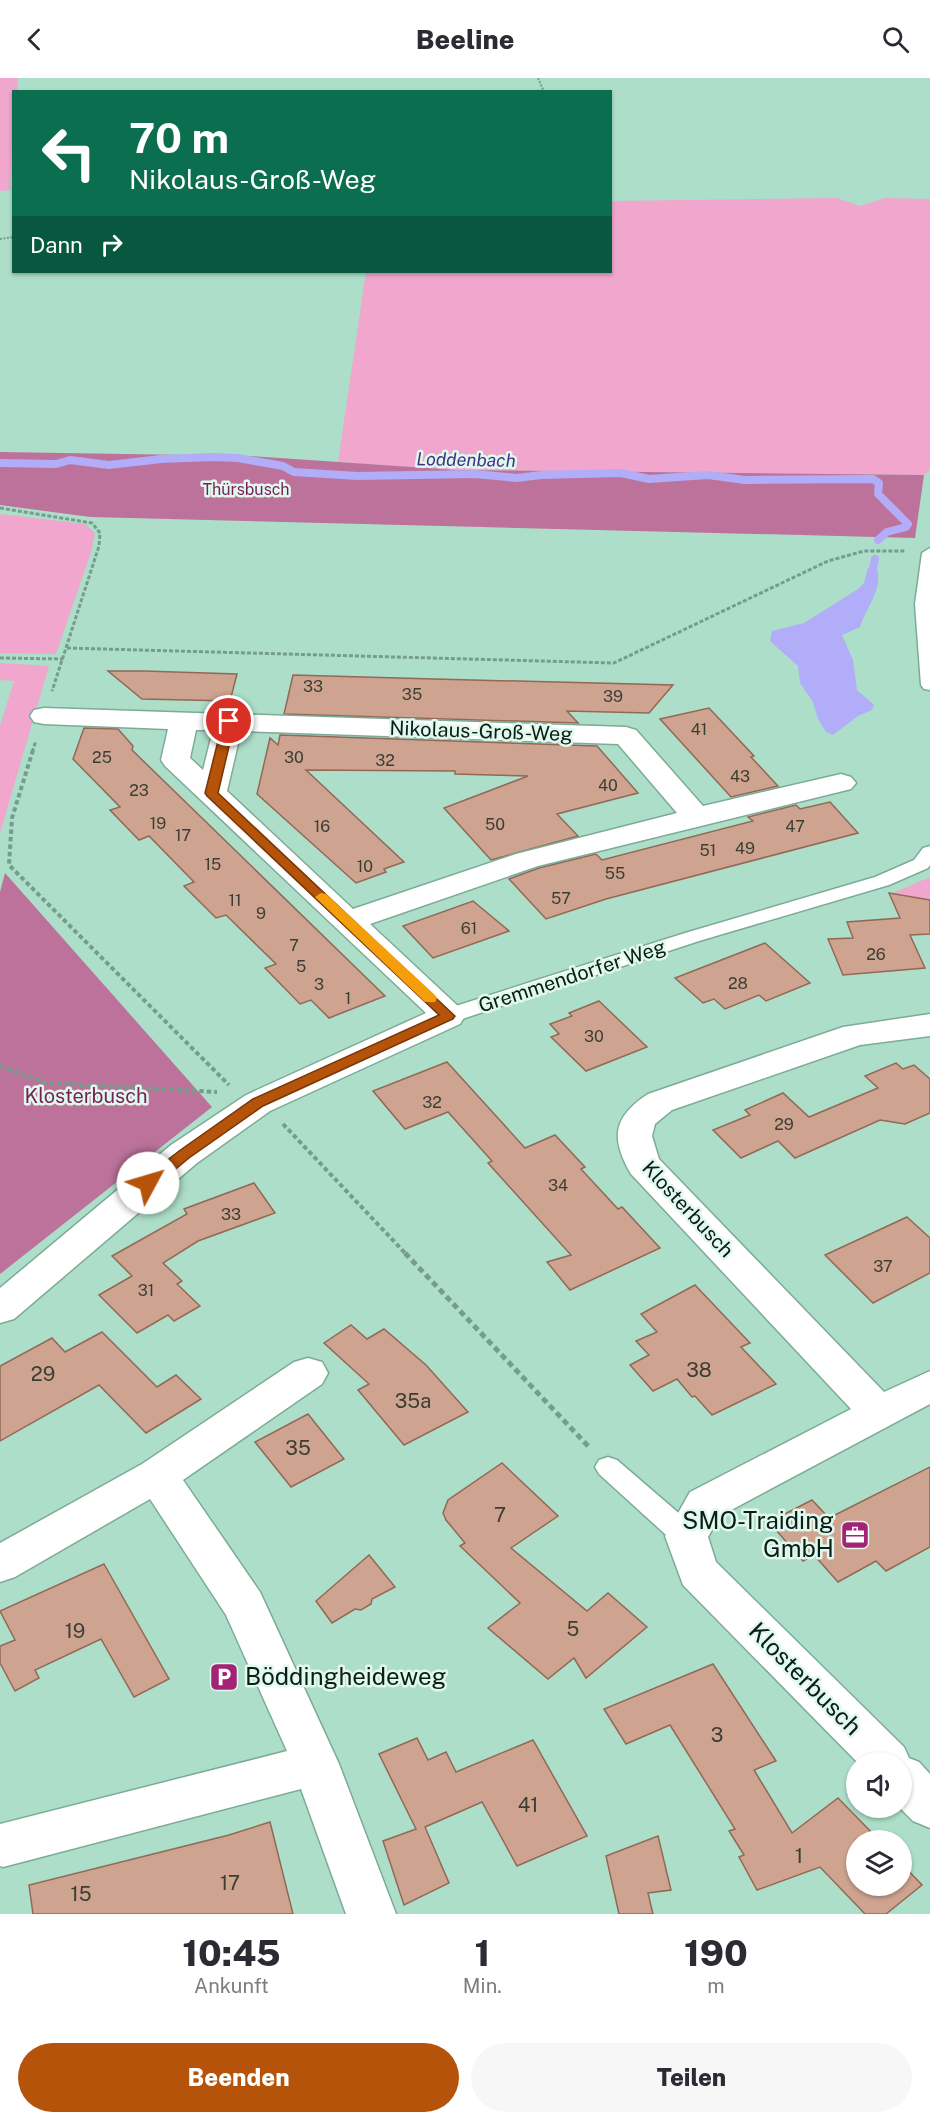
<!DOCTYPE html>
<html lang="de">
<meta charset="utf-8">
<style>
body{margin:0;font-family:"Public Sans",sans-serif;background:#f7f7f7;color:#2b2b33;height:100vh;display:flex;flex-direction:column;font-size:22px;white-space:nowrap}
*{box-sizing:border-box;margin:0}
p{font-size:20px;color:#7c7c81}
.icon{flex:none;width:33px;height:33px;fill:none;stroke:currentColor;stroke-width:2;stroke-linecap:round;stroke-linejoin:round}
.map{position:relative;height:1836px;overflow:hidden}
.drawer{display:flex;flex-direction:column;background:#fff;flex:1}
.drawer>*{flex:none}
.top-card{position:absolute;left:12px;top:12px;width:600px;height:183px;border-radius:0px;box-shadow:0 2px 4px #0004;background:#0b6e4f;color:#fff;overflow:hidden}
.buttons{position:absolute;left:846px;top:1674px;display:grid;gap:12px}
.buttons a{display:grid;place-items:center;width:66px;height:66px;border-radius:50%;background:#fff;box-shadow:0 2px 4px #0004;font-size:30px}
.pin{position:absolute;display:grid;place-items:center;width:51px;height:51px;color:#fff;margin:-26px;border:3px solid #fff;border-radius:50%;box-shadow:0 2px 6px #0007}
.me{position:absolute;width:66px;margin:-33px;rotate:51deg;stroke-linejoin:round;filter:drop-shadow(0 0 4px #0008)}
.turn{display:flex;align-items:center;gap:21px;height:126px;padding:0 18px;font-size:27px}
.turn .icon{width:78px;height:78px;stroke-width:2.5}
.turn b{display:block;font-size:42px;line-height:51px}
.then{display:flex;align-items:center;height:57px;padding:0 18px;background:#0003;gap:12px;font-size:22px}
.eta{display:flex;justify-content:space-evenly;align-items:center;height:102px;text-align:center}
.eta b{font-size:36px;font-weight:800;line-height:42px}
.button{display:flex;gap:12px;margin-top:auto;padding:12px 18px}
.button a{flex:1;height:69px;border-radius:36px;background:#b45309;color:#fff;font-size:24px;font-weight:800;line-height:69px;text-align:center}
.button a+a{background:#f7f7f7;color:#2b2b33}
header{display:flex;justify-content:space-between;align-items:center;height:78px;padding:0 18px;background:#fff;font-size:27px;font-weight:800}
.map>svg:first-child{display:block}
.green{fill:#f0a6cd}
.forest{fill:#bc729a}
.water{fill:#b2adf8}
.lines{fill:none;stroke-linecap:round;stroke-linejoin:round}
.stream{stroke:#b2adf8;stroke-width:8}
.building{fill:#cea38f;stroke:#916956;stroke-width:1.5}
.service-casing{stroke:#7cab97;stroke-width:3}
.minor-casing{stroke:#7cab97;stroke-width:3}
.path-far3{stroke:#769c8c;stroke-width:2;stroke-dasharray:2 1.5;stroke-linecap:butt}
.path-far2{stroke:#769c8c;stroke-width:3;stroke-dasharray:4 2;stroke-linecap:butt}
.path-far1{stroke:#769c8c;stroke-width:4;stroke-dasharray:4.5 3;stroke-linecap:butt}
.path{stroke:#769c8c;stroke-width:5;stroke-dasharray:6 4;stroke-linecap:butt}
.service{fill:#fff;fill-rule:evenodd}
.minor{fill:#fff;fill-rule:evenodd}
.route{fill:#b45309;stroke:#753606;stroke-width:1.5}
.slow{fill:#f59e0b}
.labels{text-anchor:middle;stroke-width:5;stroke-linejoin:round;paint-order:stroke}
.far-park-label{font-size:16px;fill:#781f56;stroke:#e0f8ed}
.number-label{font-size:16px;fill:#3b3e34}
.far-water-label{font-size:18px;font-style:italic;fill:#423288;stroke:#e0f8ed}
.street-label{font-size:20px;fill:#0a1d16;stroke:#e0f8ed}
.park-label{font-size:20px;fill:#781f56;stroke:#e0f8ed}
.near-number-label{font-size:20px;fill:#3b3e34}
.near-poi-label{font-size:24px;fill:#0a1d16;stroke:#e0f8ed;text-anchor:end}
.near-street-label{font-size:24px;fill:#0a1d16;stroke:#e0f8ed}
</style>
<header><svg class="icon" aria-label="back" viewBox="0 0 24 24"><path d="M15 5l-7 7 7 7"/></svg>Beeline<svg class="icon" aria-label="search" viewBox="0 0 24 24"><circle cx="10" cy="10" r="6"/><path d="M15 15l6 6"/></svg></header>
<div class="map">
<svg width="930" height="1836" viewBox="0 0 930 1836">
<rect width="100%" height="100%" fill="#addec9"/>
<g class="green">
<polygon points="0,0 18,0 17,13 14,14 10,112 0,113"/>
<polygon points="837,120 860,128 885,120 930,121 930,392 924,397 456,392 338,384 366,194 610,194 611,123"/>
<polygon points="0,436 85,446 95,455 91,474 56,576 0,575"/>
<polygon points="0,585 49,588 0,755 0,648 14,603 0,602"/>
<polygon points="930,799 930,822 891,816"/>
</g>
<g class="forest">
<polygon points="0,374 250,378 456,392 924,397 915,460 90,439 0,427"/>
<polygon points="5,795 212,1029 0,1196 0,814"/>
</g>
<path class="water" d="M868,490L877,491C883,512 866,529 860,549L842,557L853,582L857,612L874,627L872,632L858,638L833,657L826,654L818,641L813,624L800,605L798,588L770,563L772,553L804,545L858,511L864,505Z"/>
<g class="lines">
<g class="stream">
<polyline points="0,385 56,386 70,382 109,387 161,381 213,379 238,380 283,388 294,394 357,398 475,396 517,400 541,397 621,395 649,401 708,397 745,402 873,401 879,405 878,416 908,446 906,449 887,454 878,462"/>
<polyline points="873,490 875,481"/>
</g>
</g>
<g class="building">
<polygon points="108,593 144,593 237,596 230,623 142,621"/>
<polygon points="293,597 434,601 673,607 649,635 567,633 578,645 284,636"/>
<polygon points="709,630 754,678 751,679 778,708 731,719 660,641"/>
<polygon points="84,650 118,651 133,668 132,672 385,918 329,940 311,922 300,926 265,890 276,886 226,837 216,840 184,808 194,804 149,758 139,762 110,732 120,729 73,681"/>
<polygon points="280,657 597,668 638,715 557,736 578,758 491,782 444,730 528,698 455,696 455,693 306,692 404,784 384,791 386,794 356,805 257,716 270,660 278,667"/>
<polygon points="830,724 858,755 606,821 546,841 509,801 539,790 596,776 602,782 753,743 748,739 796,727 800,731"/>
<polygon points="889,815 930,822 930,856 910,857 925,890 843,897 828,861 853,860 847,844 900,840"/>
<polygon points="473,823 509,853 433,880 403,848"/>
<polygon points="765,865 810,905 766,923 759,917 725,931 714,921 703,925 675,900"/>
<polygon points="599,923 647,969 586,993 551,959 559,956 550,946 572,938 569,935"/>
<polygon points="447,984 525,1070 555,1057 585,1089 581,1091 618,1131 622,1129 660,1170 570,1212 547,1184 571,1177 488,1085 492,1083 448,1034 405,1051 373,1013"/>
<polygon points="896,985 903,991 914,987 930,1001 930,1035 905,1046 880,1042 795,1080 778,1063 741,1080 713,1052 750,1037 745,1032 783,1015 809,1039 878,1010 865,998"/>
<polygon points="254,1105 275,1135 198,1163 163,1185 182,1203 177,1206 200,1228 174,1243 168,1237 137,1255 99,1217 132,1198 112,1178 187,1136 184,1131"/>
<polygon points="907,1139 930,1160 930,1195 873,1225 825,1177"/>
<polygon points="695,1207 750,1265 741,1269 776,1306 712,1337 695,1318 692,1319 677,1301 653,1313 630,1287 649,1277 636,1263 657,1254 641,1236"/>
<polygon points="351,1247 367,1261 384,1251 426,1287 468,1334 404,1367 358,1312 369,1306 324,1265"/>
<polygon points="102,1254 157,1309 176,1297 201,1321 146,1355 99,1307 0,1363 0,1288 52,1260 65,1274"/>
<polygon points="308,1336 344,1381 291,1409 255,1364"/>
<polygon points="502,1385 558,1438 511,1470 587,1533 608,1515 647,1549 586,1600 574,1580 548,1601 488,1550 520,1525 460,1468 465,1465 446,1442 443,1435 448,1422"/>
<polygon points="930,1389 930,1469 886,1493 876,1483 838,1504 814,1477 803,1483 769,1444 812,1422 829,1440"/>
<polygon points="369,1477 395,1509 372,1521 371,1526 361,1532 355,1531 332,1545 316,1523"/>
<polygon points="104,1486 169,1601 134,1619 101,1561 35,1592 39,1600 15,1613 0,1585 0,1568 15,1562 0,1533"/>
<polygon points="713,1586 776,1683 754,1692 792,1755 838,1720 879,1762 856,1762 856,1808 902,1808 902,1786 922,1807 886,1836 865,1836 820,1789 757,1812 739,1779 744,1777 729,1753 735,1751 670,1647 626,1666 604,1631"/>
<polygon points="417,1660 428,1682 446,1674 456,1694 533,1662 587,1758 517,1788 482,1724 425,1749 449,1805 404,1827 383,1763 416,1751 379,1676"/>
<polygon points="270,1744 293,1836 33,1836 29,1807 229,1757"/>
<polygon points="658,1758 671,1812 648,1815 653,1836 619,1836 606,1778"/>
</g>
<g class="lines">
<g class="service-casing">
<g id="service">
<polygon points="930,470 930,612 924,611 921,607 915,526 922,475"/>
<polygon points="930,768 930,787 928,790 889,807 699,863 456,943 448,945 440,943 437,938 440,933 685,855 875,799 914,782 923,770"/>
<polygon points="608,1379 617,1382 696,1450 700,1458 696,1466 686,1469 676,1466 599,1396 595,1389 599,1382"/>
</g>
</g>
<g class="minor-casing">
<g id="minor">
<path d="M44,630L626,649L636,652L703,728L841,696L851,699L856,705L851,711L538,788L370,846L460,930L465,938L460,946L270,1033L197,1085L14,1241L0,1245V1210L171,1067L246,1017L426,935L165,688L161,682L168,651L44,646L34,644L30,638L34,632ZM196,652H213L203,692L190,680ZM241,653L618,666L677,735L516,776L353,831L227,713Z"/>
<path d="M930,936V958L860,967L672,1032L655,1046L652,1058L659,1081L884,1314L930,1293V1326L720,1438L708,1459L716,1484L904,1669L909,1680L919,1684L930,1696V1750L913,1743L900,1730L902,1684H857L683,1507L665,1458L690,1414L851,1331L631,1096C610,1060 613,1039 648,1016L843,949Z"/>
<polygon points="308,1280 322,1284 328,1295 322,1306 183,1402 260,1514 266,1527 339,1686 396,1836 346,1836 301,1711 3,1789 0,1788 0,1746 287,1673 226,1537 150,1421 15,1499 0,1504 0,1465 142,1386 294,1284"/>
</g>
</g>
<g class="path-far3">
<polyline points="538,0 544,14"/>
<polyline points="0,161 14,159"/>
</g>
<g class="path-far2">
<polyline points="0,430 92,445 100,455 99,468 52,613"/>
<polyline points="67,570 614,585 828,483 864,473 905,473"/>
<polyline points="0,580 63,581"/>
<polyline points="32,674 36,663"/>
</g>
<g class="path-far1">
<polyline points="33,672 12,740 9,787 229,1007"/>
<polyline points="0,988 46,1005 217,1014"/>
<polyline points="283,1046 406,1176"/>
</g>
<polyline class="path" points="405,1175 589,1369"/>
<use href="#service" class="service"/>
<use href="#minor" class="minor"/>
</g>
<polygon class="route" points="229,640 235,643 218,715 455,938 453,941 263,1028 189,1080 154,1109 143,1109 141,1105 143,1101 179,1073 253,1021 439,937 207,718 205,715 223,643"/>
<polygon class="slow" points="321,815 326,816 435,917 437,920 435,924 425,924 317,821 315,819"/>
<defs>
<g id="office-square" transform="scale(1.5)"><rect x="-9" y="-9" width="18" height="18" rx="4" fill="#a32475" stroke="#e0f8ed"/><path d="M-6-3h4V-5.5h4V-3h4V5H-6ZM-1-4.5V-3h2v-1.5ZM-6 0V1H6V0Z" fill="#fff"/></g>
<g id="parking-square" transform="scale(1.5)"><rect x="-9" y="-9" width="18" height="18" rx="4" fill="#a32475" stroke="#e0f8ed"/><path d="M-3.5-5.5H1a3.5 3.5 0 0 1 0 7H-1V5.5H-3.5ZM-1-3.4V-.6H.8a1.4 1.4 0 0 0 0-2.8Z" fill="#fff"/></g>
</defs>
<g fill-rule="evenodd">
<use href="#office-square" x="855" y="1457"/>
<use href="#parking-square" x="224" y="1599"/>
</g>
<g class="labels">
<g class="far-park-label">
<text x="246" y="417">Thürsbusch</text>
</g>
<g class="number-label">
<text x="313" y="614">33</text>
<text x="412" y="622">35</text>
<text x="613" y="624">39</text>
<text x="699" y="657">41</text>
<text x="102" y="685">25</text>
<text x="294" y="685">30</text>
<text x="385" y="688">32</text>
<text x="740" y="704">43</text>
<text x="608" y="713">40</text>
<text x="139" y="718">23</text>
<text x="158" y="751">19</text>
<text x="495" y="752">50</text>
<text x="322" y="754">16</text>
<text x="795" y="754">47</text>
<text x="183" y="763">17</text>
<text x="745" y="776">49</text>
<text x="708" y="778">51</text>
<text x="213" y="792">15</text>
<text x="365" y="794">10</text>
<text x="615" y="801">55</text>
<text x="561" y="826">57</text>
<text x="235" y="828">11</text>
<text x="261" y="841">9</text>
<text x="469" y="856">61</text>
<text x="294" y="873">7</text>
<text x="876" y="882">26</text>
<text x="301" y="894">5</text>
<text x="738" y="911">28</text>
<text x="319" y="912">3</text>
<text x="348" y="926">1</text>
<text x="594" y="964">30</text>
<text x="432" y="1030">32</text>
<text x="784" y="1052">29</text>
<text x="558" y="1113">34</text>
<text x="231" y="1142">33</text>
<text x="883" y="1194">37</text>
<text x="146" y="1218">31</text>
</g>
<g class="far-water-label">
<text transform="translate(466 382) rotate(1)" y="6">Loddenbach</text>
</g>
<g class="street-label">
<text transform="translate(481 653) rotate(2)" y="7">Nikolaus-Groß-Weg</text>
<text transform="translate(572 898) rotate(-18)" y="7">Gremmendorfer Weg</text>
<text transform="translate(688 1131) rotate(47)" y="7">Klosterbusch</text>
</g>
<g class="park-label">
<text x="86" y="1025">Klosterbusch</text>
</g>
<g class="near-number-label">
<text x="699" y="1299">38</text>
<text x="43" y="1303">29</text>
<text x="413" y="1330">35a</text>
<text x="298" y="1377">35</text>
<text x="500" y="1444">7</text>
<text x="573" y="1558">5</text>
<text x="75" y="1560">19</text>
<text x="717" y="1664">3</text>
<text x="528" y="1734">41</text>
<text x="799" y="1785">1</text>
<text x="230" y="1812">17</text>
<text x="81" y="1823">15</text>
</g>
<g class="near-poi-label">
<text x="834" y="1451">SMO-Traiding<tspan x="834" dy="28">GmbH</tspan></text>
<text x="245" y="1607" text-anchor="start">Böddingheideweg</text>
</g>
<g class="near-street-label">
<text transform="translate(805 1601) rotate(45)" y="8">Klosterbusch</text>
</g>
</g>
</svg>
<div class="buttons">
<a><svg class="icon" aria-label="sound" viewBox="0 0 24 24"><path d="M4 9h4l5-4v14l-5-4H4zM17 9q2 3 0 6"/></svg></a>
<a><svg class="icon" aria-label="layers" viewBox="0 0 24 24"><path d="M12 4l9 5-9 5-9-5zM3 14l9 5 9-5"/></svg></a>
</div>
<div class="pin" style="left:229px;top:643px;background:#d93025"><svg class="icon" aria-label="arrive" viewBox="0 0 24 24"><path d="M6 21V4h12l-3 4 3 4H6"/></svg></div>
<svg class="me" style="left:148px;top:1105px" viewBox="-20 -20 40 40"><circle r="19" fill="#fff"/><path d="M0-13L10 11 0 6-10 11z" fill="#b45309"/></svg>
<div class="top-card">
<div class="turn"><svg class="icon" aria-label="left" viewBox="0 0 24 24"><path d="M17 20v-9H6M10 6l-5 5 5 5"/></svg><div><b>70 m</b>Nikolaus-Groß-Weg</div></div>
<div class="then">Dann<svg class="icon" aria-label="right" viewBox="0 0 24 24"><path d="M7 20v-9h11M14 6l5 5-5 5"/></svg></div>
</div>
</div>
<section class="drawer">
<div class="eta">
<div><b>10:45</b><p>Ankunft</p></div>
<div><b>1</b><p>Min.</p></div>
<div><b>190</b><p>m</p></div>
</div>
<div class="button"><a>Beenden</a><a>Teilen</a></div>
</section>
